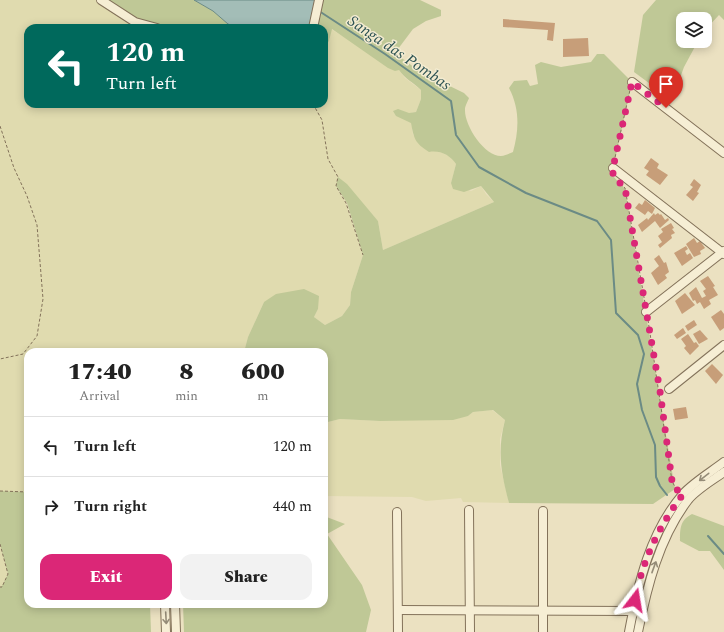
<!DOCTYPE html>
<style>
body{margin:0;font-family:Spectral,serif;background:#f2f2f2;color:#222;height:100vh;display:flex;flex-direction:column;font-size:15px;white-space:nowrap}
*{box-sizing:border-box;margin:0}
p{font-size:13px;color:#767676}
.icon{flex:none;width:22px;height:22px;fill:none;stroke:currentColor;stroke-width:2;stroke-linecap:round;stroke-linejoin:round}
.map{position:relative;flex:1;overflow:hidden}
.details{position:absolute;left:24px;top:348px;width:304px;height:260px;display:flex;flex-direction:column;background:#fff;border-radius:12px;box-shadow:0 2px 10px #0003}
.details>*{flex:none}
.guide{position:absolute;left:24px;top:24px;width:304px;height:84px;border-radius:12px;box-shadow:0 2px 10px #0003;background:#00695c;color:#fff;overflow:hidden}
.controls{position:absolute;left:676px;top:12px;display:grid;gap:8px}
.controls a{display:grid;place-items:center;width:36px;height:36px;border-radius:8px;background:#fff;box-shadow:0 2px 10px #0003;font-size:20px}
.pin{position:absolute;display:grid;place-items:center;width:34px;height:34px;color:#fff;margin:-41px -17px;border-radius:50% 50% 50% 0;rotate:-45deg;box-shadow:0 0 4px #0007}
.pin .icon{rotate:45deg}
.me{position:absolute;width:44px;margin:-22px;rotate:14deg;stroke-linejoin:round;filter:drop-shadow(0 0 3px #0008)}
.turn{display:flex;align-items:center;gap:14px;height:84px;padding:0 16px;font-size:18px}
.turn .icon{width:52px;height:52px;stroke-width:2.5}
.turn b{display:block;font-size:28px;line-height:34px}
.eta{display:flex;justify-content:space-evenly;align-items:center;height:68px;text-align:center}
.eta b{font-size:24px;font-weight:800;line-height:28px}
.primary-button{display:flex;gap:8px;margin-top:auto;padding:8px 16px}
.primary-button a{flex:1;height:46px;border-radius:12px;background:#db2777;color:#fff;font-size:16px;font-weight:800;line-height:46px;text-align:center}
.primary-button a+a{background:#f2f2f2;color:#222}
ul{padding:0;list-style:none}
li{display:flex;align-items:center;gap:12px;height:60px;padding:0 16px;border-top:1px solid #e0e0e0}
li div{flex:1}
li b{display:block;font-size:15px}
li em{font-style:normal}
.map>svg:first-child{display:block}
.farmland{fill:#e0dbaf}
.green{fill:#bfc896}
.water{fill:#a3bdb7;stroke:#6b8b85}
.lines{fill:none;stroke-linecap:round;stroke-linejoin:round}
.stream{stroke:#6b8b85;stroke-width:2}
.building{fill:#c79e79}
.minor-casing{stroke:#83725a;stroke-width:10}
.path{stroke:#83725a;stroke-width:1;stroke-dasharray:3 2;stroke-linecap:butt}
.minor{stroke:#f6eed4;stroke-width:8}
.oneway{stroke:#958c78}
.route{stroke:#db2777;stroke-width:7;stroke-dasharray:0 12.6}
.labels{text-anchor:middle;stroke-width:3;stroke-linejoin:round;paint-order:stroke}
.water-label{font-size:16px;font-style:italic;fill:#2d5353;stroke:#f3ebd0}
</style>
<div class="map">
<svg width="724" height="632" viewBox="0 0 724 632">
<rect width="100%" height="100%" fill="#ebe1c1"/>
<g class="farmland">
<polygon points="0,0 101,0 157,28 28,28 28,104 324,104 324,48 329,41 331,29 399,70 405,78 421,90 421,99 416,112 410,113 413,135 437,150 451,157 456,164 451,183 471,191 481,186 486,194 494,202 383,250 378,221 368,210 336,187 346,203 363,255 351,292 350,305 342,316 325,325 314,317 318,309 264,302 248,337 244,352 28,352 28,492 0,491"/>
<polygon points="492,410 505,420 500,439 500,465 509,503 463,502 461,498 426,501 412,497 324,496 324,423 340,419 380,421 468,416 473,412"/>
<polygon points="0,544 8,574 2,587 0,587"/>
</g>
<g class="green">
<polygon points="101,0 194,0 213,11 228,24 238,28 157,28 135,22"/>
<path d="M319,0H420L441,10V16L426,21L413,29L395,53L419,71L464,93L469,98C468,101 465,106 465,109C464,125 484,156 501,156C505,156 510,153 513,152C519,130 520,109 509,88L514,81L527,80L530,86L538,84L535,65L541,62L561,67L591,62L597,54H604L632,82L613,168V176L625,189L675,489L653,504L509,503C501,473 497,451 505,420L493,410L473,412L468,416L453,420L380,421L340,419L324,423V352H244L248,337L264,302L276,294L304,289L319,296L318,309L314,317L325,325L342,316L350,305L351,292L363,255L347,203L336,186L338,177L347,184L378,221L383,250L494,202L481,186L464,192L453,189L451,183L456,164C450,155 440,150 429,152C415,143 414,139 411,123L396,116L393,111L398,109L409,113L416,112L421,99V90C413,82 405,79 399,70L395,71L388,68L332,29L329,41L324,48V28H313Z"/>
<polygon points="656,0 724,0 724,20 719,15 705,30 705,19 683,19 683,41 698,41 684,67 672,100 634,72 643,15"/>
<polygon points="0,491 28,492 28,604 150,604 151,632 0,632 0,587 2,586 8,574 0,544"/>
<path d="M692,514L724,526V570L710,551H699L680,541C680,529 680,520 692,514Z"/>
<polygon points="324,516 345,524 327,534 362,585 371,610 366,632 184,632 183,604 324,604"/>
</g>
<polygon class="water" points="194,0 315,0 309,28 238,28 228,24 213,11"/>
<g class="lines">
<g class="stream">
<polyline points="319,11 385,54 451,101 456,135 479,167 526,193 597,221 611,240 616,313 638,335 644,354 637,384 642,410 655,445 656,477 660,486 667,495"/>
<polyline points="708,536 724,554"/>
</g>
</g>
<g class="building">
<polygon points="503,19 555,23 553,41 547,40 548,30 503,27"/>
<polygon points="588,38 589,56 563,57 563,39"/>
<polygon points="651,158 659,164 657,168 668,175 660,185 646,175 649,171 644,168"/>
<polygon points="694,179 701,185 697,192 699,193 693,201 686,195 693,187 690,185"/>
<polygon points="645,200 655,208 652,214 648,211 645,215 635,208 639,203 642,205"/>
<polygon points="654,213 655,215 658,213 660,215 661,214 665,220 668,218 669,220 660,228 655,221 642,232 638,225 647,218 648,220"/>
<polygon points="671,223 674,228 672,229 675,233 671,235 672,238 660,248 658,245 662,242 658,236 663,232 661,229"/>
<polygon points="694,238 697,243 700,241 705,248 700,251 701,254 694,257 686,244"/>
<polygon points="686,246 688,249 685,251 687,255 690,253 693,258 682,266 674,253"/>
<polygon points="659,255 664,263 666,262 669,272 665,275 667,278 658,285 651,273 659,266 654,259"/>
<polygon points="708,276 715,286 713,287 718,295 709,300 711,304 704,309 700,302 697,304 695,300 693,301 689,293 696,287 702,298 706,296 703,291 706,289 700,281"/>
<polygon points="685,293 695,305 682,314 675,301"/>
<polygon points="721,310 724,314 724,328 720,331 711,317"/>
<polygon points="694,320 697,325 688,331 685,326"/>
<polygon points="683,328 686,333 677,339 674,335"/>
<polygon points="700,330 708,339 699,344 693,334"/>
<polygon points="688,334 694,343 696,342 699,346 690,355 684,348 686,346 681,339"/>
<polygon points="712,364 723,375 716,384 705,371"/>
<polygon points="686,407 688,418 675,420 673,409"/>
</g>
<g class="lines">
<g class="minor-casing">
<g id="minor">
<polyline points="101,0 135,22 157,28"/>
<polyline points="313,28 319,0"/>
<polyline points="632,82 724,153"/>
<polyline points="613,168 724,254"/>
<polyline points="646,312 724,251"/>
<polyline points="669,389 724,345"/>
<polyline points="469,510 470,632"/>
<polyline points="543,511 543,632"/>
<polyline points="397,512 398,632"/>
<polyline points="165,604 166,632"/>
<polyline points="175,604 176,632"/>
<polyline points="398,610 633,611 642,614"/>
<path d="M629,632C638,584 650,532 683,494C694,482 711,472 724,462"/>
<path d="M638,632C647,587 659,538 688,500C697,489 713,480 724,472"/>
</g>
</g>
<g class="path">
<polyline points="313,104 322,120 328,159 338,177 336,186 346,203 363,255"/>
<polyline points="0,126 14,168 27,196 37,225 43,299 37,336 23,354 0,359"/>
<polyline points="614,162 630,90"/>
<polyline points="620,184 625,188 645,303"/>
<polyline points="648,320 672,481 676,489"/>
<polyline points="0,491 28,492"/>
<polyline points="0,544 8,574 2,587 0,587"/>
</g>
<use href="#minor" class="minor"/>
</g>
<defs><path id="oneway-shaft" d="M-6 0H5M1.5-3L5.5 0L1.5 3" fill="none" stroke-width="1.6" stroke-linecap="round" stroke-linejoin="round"/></defs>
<g class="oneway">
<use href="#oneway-shaft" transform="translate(704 477) rotate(142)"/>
<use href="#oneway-shaft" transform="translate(654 567) rotate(-70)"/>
<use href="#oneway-shaft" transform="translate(166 618) rotate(87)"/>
</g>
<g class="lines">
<path class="route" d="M635,600C642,561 660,524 684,493L675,489L672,481L660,391L625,188L613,176V168L632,82L666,108"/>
</g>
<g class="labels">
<g class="water-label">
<text transform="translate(400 52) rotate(34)" y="6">Sanga das Pombas</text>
</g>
</g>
</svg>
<div class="controls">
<a><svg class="icon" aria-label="layers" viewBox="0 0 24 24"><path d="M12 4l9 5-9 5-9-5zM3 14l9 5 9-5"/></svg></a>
</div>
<div class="pin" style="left:666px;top:108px;background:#d93025"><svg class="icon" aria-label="arrive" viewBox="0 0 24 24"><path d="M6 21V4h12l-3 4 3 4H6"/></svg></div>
<svg class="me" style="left:635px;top:600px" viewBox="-20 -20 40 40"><path d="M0-17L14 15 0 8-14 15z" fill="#db2777" stroke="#fff" stroke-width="4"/></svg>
<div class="guide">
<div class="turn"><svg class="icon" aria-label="left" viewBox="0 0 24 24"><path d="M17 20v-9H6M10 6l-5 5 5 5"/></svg><div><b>120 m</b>Turn left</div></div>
</div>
<section class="details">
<div class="eta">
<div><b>17:40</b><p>Arrival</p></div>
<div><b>8</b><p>min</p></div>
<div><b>600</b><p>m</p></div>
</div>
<ul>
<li><svg class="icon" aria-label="left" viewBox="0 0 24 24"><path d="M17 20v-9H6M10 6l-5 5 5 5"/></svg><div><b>Turn left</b></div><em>120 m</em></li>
<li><svg class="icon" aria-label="right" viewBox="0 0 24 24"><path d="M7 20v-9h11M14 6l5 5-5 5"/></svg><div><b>Turn right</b></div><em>440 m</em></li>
</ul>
<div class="primary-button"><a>Exit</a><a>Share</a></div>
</section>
</div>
